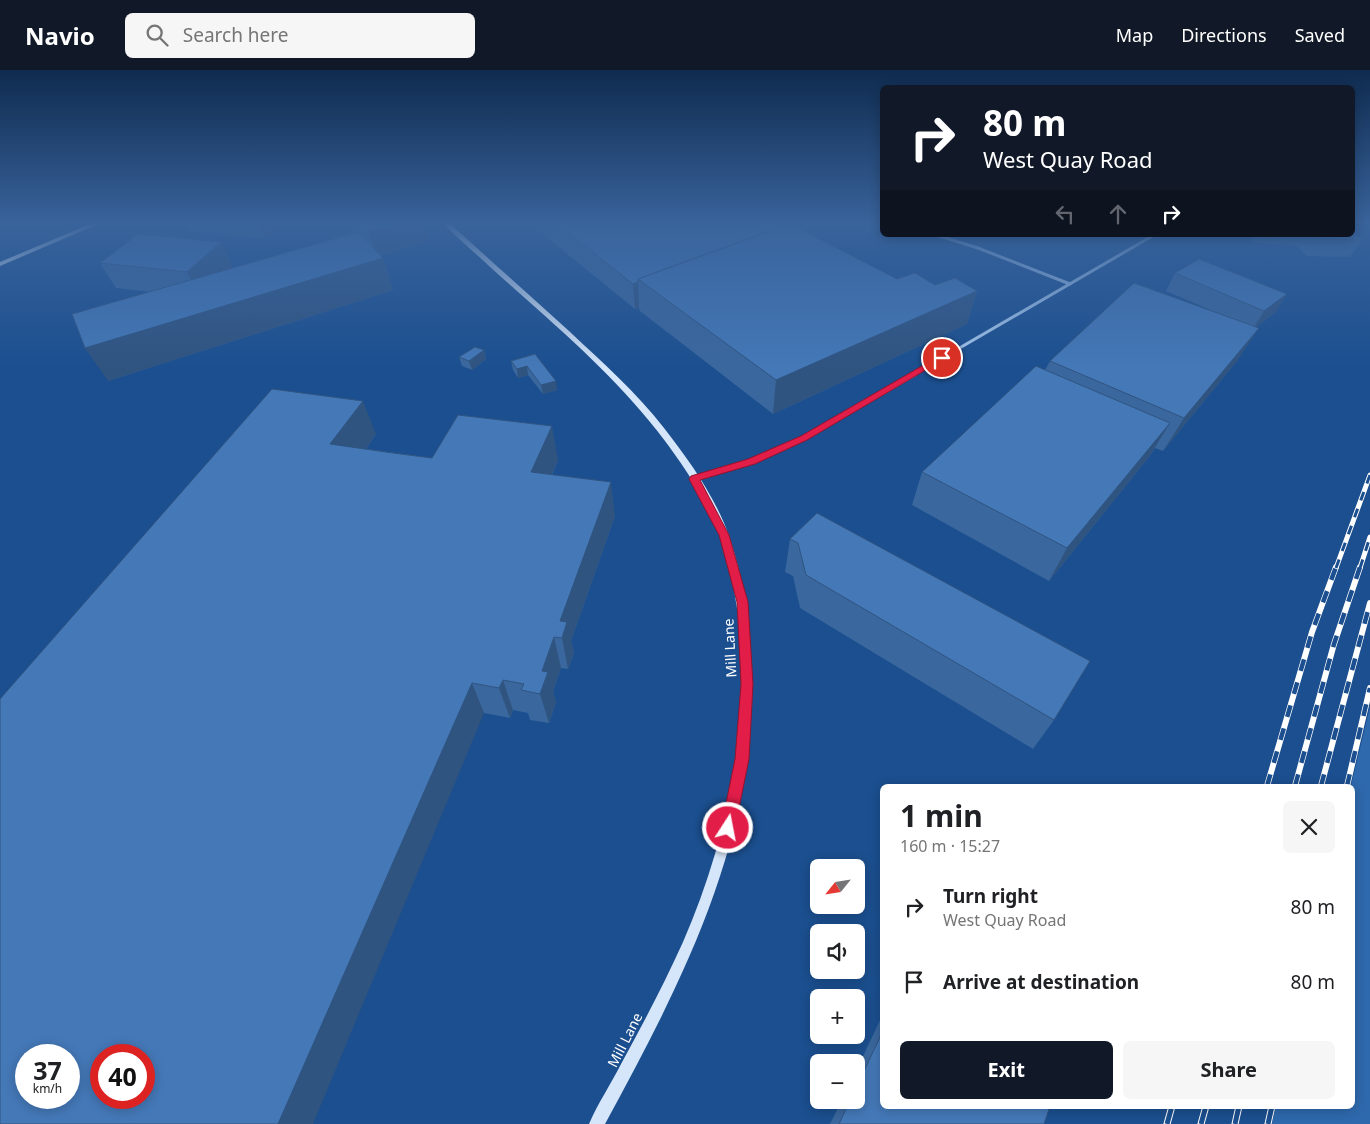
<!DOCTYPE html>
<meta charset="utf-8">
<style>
body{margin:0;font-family:"Noto Sans",sans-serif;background:#f6f6f6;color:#202124;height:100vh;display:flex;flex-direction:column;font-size:19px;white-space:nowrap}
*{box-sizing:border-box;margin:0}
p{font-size:16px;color:#757577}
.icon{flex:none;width:28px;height:28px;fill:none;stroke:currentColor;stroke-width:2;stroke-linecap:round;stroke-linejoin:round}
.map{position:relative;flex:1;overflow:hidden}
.details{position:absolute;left:880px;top:714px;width:475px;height:325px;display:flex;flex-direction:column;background:#fff;border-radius:8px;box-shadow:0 2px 12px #0003}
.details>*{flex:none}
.guide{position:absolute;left:880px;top:15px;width:475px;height:152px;border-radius:8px;box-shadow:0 2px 12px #0003;background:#111827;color:#fff;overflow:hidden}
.needle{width:32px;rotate:240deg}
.fabs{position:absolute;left:810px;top:789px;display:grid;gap:10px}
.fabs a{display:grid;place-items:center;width:55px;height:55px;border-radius:8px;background:#fff;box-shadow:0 2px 12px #0003;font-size:25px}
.speed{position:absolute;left:15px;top:974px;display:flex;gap:10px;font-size:25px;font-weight:700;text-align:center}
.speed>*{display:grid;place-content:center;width:65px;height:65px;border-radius:50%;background:#fff;box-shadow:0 2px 12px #0003;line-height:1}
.speed small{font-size:12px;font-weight:400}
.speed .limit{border:8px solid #d22;background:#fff;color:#111}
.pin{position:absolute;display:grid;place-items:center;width:42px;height:42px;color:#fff;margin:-21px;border:2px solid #fff;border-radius:50%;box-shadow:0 1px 5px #0007}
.me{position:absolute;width:55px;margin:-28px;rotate:11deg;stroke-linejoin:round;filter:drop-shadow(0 0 4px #0008)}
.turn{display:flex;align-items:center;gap:18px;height:105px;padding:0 20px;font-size:22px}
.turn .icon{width:65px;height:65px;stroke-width:2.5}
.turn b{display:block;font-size:35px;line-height:42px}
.lanes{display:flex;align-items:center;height:48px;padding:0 20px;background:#0003;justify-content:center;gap:25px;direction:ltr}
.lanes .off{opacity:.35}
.round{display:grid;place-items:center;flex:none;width:52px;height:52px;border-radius:8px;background:#f6f6f6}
.head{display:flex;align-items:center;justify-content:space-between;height:85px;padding:0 20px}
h1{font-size:30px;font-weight:700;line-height:38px}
.button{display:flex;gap:10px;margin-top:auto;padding:10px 20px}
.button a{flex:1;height:58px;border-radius:8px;background:#111827;color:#fff;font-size:20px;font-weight:700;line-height:58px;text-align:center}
.button a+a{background:#f6f6f6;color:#202124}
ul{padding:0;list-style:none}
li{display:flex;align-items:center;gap:15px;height:75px;padding:0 20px}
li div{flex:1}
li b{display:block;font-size:19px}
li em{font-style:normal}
header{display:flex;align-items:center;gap:30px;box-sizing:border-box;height:70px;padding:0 25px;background:#111827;color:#fff}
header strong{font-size:24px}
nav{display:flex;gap:28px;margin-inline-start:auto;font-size:18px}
.search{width:350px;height:45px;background:#f6f6f6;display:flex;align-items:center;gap:12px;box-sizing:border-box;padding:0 18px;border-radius:8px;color:#757577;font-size:19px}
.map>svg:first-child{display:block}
.green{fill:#2e69ad}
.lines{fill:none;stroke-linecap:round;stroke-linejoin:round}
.street-far1{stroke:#a9c9ee;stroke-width:3}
.street{stroke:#a9c9ee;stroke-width:4.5}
.secondary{fill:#d6e6fa;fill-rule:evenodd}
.rail-far2-casing{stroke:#fff;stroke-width:5}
.rail-far1-casing{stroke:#fff;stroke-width:6}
.rail-casing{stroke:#fff;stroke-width:7}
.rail-far2{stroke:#1b4f8f;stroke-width:3;stroke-dasharray:9;stroke-linecap:butt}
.rail-far1{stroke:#1b4f8f;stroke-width:4.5;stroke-dasharray:12;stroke-linecap:butt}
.rail{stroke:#1b4f8f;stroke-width:5;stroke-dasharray:16;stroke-linecap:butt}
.wall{fill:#3a679d}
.shaded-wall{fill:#305480}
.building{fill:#4478b7;stroke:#305480;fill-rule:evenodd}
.route{fill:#e11d48;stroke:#92132f}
.labels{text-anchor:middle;stroke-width:4;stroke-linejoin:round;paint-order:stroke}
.street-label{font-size:14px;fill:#fff;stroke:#1b4f8f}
</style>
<header>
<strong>Navio</strong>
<div class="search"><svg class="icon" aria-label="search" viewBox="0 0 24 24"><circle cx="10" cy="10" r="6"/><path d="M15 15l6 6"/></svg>Search here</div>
<nav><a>Map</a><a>Directions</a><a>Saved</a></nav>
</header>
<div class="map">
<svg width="1370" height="1054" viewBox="0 0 1370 1054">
<rect width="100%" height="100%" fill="#1b4f8f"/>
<polygon class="green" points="1370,637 1370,1054 1272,1054 1276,1036 1352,1036 1351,716"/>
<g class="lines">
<g class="street-far1">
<polyline points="936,165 978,178 1070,214"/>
<polyline points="913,305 1154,165"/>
</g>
<polyline class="street" points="694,409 752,391 804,368 915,304"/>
<g class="secondary">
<polygon points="95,152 103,152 0,196 0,192"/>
<path d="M442,152H448C488,188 529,225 569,261C602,292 637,323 664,358C689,390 716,428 729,466C743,506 749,548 751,590C760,762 685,907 605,1054H589C598,1033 611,1014 621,994C643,954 664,914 683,872C737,748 763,599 721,468C708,430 675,382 650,352C603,294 543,245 488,195C473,181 456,167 442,152Z"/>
</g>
<g class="rail-far2-casing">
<g id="rail-far2">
<polyline points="1336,498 1370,405"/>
<polyline points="1360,498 1370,467"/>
</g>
</g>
<g class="rail-far1-casing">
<g id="rail-far1">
<polyline points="1267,716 1312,562 1336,497"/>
<polyline points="1295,716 1334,574 1360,497"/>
<polyline points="1321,716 1370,533"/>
<polyline points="1347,716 1370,618"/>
</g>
</g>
<g class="rail-casing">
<g id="rail">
<polyline points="1167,1054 1172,1036"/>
<polyline points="1201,1054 1206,1036"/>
<polyline points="1235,1054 1239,1036"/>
<polyline points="1268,1054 1272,1036"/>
</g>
</g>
<use href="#rail-far2" class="rail-far2"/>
<use href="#rail-far1" class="rail-far1"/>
<use href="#rail" class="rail"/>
</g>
<g class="wall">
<polygon points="184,152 283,152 265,168 189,161"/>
<polygon points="346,152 424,152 429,171 380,185 383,188 393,220 108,311 150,222 116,218 100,193 233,197 232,198 356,163"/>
<polygon points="528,152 784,152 897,209 935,215 977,221 967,254 773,344 640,241 639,238 635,239"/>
<polygon points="1250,165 1352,165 1362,170 1350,187 1307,186 1297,176 1256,173"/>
<polygon points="1175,203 1276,242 1256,257 1237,291 1163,381 1155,378 1149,387 1049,511 912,435 922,402 1045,300 1050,291 1215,242 1166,221"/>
<polygon points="484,280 486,289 472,300 462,296 459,287"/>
<polygon points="535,284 557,320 543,324 528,305 518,308 513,300 511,291"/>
<polygon points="376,364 366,379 432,388 558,390 552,405 615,446 571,571 574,583 568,599 561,598 553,621 556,632 549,653 530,650 528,643 513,640 510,648 484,643 0,629"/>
<polygon points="817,443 1054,650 1033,679 800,538 793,506 785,502 790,469"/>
<polygon points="882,946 882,1036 1044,1054 830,1054 842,1030 856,1030 856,1001"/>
</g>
<g class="shaded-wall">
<polygon points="258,152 283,152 265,168"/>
<polygon points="403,152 424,152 429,171 376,186 368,161"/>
<polygon points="221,172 233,197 200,227 187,202"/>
<polygon points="383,188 393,220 108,311 85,278"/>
<polygon points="638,212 639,238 635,239 633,214"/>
<polygon points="977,221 967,254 773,344 776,310"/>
<polygon points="1287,224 1276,242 1253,259 1264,241"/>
<polygon points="1259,258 1237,291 1163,381 1184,348"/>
<polygon points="484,280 486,289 472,300 469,291"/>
<polygon points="527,296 528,305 518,308 517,299"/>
<polygon points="556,311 557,320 543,324 541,315"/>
<polygon points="363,331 376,364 346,408 330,374"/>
<polygon points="1170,353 1149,387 1049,511 1067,478"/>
<polygon points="552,356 558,390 538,436 531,402"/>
<polygon points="611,412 615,446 571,571 574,583 568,599 562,568 560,551"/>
<polygon points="554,567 561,598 553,621 556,632 549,653 540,624 542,601"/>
<polygon points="503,610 513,640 510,648 499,618"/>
<polygon points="472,613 484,643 313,1054 278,1054"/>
</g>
<g class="building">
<polygon points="359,152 403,152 368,161"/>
<polygon points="555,152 784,152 788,154 638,209 638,212 633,214"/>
<polygon points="790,154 897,209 915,203 935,215 955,208 977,221 776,310 638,209"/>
<polygon points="1352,161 1362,170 1318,169 1314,165 1352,165"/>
<polygon points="358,162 383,188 85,278 72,244"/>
<polygon points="138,164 221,172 187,202 100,193"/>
<polygon points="1199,189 1287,224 1264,241 1175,203"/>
<polygon points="1134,213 1259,258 1184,348 1050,291"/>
<polygon points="475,277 484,280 469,291 459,287"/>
<polygon points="535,284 556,311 541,315 527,296 517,299 511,291"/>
<polygon points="1036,296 1170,353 1067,478 922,402"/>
<path d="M272,319L363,331L330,374L393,383L432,388L458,345L552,356L531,402L611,412L560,551L567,552L562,568L554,567L542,601L548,602L540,624L521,620L524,614L503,610L499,618L472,613L278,1054H0V629ZM26,985H69V1028H26ZM101,985H144V1028H101Z"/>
<polygon points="817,443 1090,591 1054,650 806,505 798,473 790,469"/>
<polygon points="882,963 882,1036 1050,1036 1044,1054 839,1054 850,1030 856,1030 856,1018"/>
</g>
<linearGradient id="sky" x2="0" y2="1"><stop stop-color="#0f2b4f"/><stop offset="0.51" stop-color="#39639b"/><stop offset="1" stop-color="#39639b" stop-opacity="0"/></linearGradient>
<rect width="1370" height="299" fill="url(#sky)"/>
<polygon class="route" points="939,286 946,288 807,370 755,394 700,410 729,465 748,532 753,614 749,689 735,758 733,763 728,765 723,763 721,758 735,689 741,614 737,532 719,465 689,409 691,406 748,389 801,366"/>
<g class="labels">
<g class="street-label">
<text transform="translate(730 578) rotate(-93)" y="5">Mill Lane</text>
<text transform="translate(625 970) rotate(-63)" y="5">Mill Lane</text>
</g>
</g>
</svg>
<div class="fabs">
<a><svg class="needle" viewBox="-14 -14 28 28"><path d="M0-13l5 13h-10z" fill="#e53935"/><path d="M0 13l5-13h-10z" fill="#757577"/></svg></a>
<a><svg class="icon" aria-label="sound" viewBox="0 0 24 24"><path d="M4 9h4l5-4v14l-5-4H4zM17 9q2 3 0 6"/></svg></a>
<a>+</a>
<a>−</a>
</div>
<div class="speed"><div>37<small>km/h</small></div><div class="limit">40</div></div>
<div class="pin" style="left:942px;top:288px;background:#d93025"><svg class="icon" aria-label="arrive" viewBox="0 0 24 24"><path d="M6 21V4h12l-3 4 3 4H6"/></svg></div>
<svg class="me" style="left:728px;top:758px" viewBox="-20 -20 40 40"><circle r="17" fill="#e11d48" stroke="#fff" stroke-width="3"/><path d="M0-11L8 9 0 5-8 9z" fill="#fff"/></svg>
<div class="guide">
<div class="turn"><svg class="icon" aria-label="right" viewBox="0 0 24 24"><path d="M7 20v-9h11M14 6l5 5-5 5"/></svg><div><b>80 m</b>West Quay Road</div></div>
<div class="lanes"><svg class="icon off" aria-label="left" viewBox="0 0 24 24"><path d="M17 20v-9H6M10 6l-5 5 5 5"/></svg><svg class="icon off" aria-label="ahead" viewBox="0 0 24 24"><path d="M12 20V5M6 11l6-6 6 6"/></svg><svg class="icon" aria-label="right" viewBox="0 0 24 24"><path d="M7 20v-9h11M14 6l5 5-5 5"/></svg></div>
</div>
<section class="details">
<div class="head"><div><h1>1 min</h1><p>160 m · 15:27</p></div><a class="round"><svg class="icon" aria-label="close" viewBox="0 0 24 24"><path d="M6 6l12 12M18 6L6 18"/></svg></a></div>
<ul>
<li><svg class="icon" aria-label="right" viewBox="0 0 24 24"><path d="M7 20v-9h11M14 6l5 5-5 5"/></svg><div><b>Turn right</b><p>West Quay Road</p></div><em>80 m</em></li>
<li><svg class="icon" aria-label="arrive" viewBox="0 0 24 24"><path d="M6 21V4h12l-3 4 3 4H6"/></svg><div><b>Arrive at destination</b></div><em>80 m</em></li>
</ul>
<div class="button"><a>Exit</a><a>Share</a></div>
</section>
</div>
